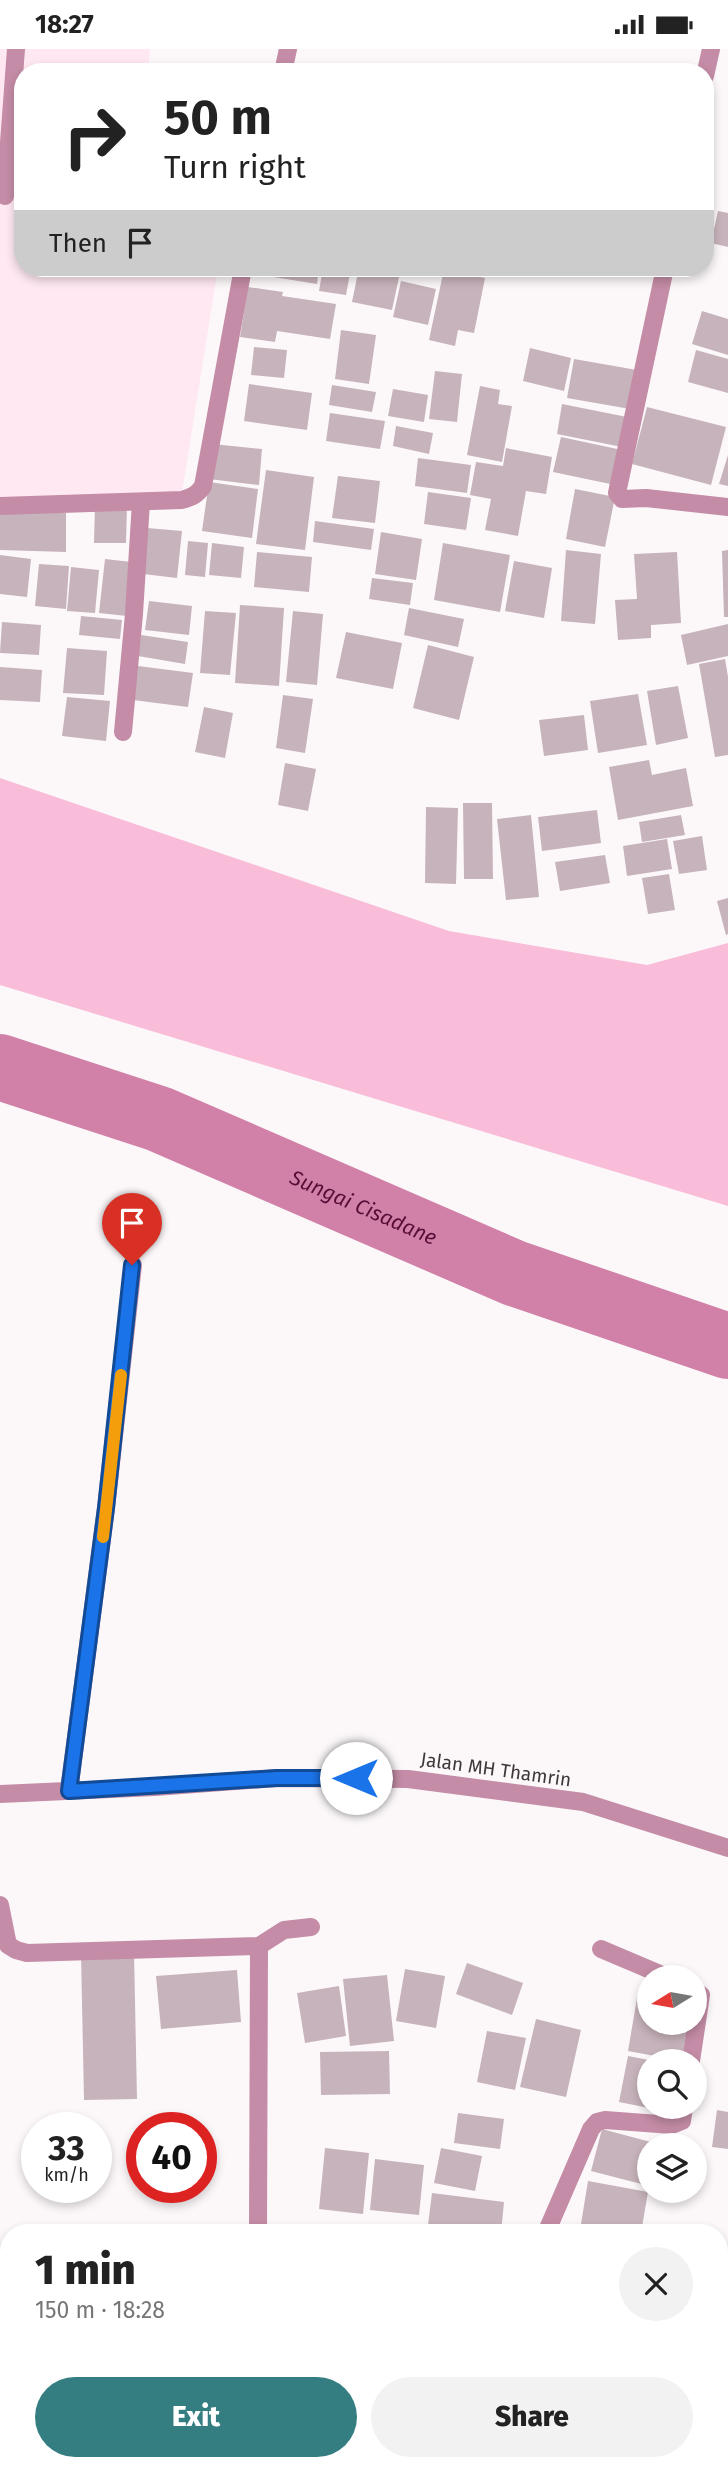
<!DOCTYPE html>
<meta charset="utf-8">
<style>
body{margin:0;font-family:"Fira Sans",sans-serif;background:#f2f2f2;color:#222;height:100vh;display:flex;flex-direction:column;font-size:26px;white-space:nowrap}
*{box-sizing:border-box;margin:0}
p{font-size:23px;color:#767676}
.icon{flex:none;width:38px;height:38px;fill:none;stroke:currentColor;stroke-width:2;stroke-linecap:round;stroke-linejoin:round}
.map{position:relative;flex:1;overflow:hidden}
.details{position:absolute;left:0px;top:2175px;width:728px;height:247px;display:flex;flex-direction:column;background:#fff;border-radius:28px 28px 0 0;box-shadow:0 4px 10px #0003}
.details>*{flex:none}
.hud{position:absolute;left:14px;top:14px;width:700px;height:214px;border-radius:28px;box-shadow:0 4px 10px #0003;background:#fff;color:#222;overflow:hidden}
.needle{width:46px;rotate:259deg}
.controls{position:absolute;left:637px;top:1916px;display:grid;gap:14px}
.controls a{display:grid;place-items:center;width:70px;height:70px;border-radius:50%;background:#fff;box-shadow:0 4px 10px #0003;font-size:35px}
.speed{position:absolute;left:21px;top:2063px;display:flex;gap:14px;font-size:35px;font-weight:700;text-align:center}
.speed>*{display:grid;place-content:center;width:91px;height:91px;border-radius:50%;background:#fff;box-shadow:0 4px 10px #0003;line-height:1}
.speed small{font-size:18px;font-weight:400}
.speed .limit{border:10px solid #d22;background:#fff;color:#111}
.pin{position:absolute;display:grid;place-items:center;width:60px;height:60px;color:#fff;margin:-72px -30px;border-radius:50% 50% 50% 0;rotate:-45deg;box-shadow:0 0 7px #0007}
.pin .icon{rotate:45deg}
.me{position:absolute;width:77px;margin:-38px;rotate:270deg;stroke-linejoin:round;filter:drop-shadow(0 0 5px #0008)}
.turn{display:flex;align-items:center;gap:24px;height:147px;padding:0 35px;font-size:32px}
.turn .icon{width:91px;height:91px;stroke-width:2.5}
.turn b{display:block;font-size:49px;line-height:60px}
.then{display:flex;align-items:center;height:66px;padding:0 35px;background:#0003;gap:14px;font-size:26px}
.round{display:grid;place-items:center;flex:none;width:74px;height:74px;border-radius:37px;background:#f2f2f2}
.headline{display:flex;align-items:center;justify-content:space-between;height:119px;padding:0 35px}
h1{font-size:42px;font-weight:800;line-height:52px}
.cta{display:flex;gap:14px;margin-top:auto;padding:14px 35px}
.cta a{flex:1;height:80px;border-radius:42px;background:#347d81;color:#fff;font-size:28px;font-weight:800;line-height:80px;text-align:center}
.cta a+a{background:#f2f2f2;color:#222}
.status{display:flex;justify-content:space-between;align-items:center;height:49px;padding:0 35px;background:#fff;direction:ltr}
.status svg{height:19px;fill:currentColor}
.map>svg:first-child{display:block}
.built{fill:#ffe8f2}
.green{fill:#f9bdd9}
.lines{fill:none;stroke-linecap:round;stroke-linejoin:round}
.river{stroke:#d180a7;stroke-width:66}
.building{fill:#c7b3bb}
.minor{stroke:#c48ca6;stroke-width:18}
.route-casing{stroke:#114b97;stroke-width:18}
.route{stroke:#1a73e8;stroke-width:12}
.slow{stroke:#f59e0b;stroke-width:12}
.labels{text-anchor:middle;stroke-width:5;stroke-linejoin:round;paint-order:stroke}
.street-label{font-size:19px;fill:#3f373a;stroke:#fcf8fa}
.water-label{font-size:21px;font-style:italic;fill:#560d38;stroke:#fcf8fa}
</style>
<div class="status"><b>18:27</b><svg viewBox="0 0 49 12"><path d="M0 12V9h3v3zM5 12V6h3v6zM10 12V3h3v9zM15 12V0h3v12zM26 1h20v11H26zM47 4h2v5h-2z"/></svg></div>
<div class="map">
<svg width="728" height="2421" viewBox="0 0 728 2421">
<rect width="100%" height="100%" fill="#fcf8fa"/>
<polygon class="built" points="0,0 150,0 148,23 23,23 23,219 168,219 217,225 182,444 0,449"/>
<polygon class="green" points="0,729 449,882 647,916 728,894 728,1157 0,936"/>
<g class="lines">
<path class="river" id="s1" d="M0,1018L159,1070L514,1224L728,1297"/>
</g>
<g class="building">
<polygon points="718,162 728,164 728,198 711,194"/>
<polygon points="262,219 319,219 317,235 261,226"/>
<polygon points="323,219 351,219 346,246 319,242"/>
<polygon points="359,219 401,219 392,261 352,253"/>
<polygon points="444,220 485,229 474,284 458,281 455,297 429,291"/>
<polygon points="401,232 436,240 428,276 393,268"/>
<polygon points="248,238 283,243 282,247 336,255 330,290 277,282 275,293 240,288"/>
<polygon points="702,262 728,270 728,306 692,295"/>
<polygon points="341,281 376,286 369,335 335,330"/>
<polygon points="254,298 287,301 284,329 251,326"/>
<polygon points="530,299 571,309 564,342 523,332"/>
<polygon points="696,301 728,310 728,344 688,333"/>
<polygon points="574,310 637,321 630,360 567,349"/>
<polygon points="435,322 462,325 457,373 429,370"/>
<polygon points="249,335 312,344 307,381 244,372"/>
<polygon points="332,336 376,343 372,363 329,356"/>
<polygon points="480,337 500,341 498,355 512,357 502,413 467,406"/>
<polygon points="393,340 428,346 424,373 388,367"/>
<polygon points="562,355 627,368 622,398 557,385"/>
<polygon points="647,358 726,378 711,436 632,415"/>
<polygon points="330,364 385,372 380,400 326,392"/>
<polygon points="396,377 433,384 429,405 393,397"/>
<polygon points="561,388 622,401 615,436 553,423"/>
<polygon points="213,395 262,400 259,436 209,430"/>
<polygon points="506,399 552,408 546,445 526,442 518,487 485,481 491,450 470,446 476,413 503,417"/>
<polygon points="728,406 728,437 719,435"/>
<polygon points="418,409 471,416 467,444 415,437"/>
<polygon points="266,421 314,428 305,501 256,495"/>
<polygon points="338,427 380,432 375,474 332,469"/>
<polygon points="209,433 258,440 252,489 202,482"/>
<polygon points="575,440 615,448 605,498 566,490"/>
<polygon points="428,443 471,449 466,481 424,475"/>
<polygon points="95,456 127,457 126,494 94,494"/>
<polygon points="0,463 66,464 66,503 0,501"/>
<polygon points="315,472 374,480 371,501 313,493"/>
<polygon points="147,479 182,482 177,529 143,525"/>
<polygon points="381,483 422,490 416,531 375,525"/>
<polygon points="188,492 208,494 205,528 185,526"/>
<polygon points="212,494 244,498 241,529 209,526"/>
<polygon points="443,494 510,506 500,563 434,551"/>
<polygon points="566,501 601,505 595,575 561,572"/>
<polygon points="728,501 728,568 724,568 722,502"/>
<polygon points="257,503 312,508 309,543 254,538"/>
<polygon points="677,503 681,574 651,576 651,589 618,591 615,551 637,550 634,505"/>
<polygon points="0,506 31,510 27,548 0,545"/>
<polygon points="105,510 132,513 127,567 99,564"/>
<polygon points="514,512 552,519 544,569 505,562"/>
<polygon points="39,515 69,517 66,560 35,557"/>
<polygon points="71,518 99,521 95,564 67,562"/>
<polygon points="372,529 413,534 410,556 369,550"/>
<polygon points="149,552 192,557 189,586 145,581"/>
<polygon points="240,556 284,559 279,637 235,634"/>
<polygon points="409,559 464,570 458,598 404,586"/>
<polygon points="205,562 236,564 230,626 200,624"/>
<polygon points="293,562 323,565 317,636 286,633"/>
<polygon points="81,567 122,571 120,590 79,586"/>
<polygon points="2,573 41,576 39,606 0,604"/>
<polygon points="728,575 728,607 687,616 681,586"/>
<polygon points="346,583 402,594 393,640 336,629"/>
<polygon points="141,586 188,593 185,615 138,607"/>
<polygon points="428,596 474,608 459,671 413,659"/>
<polygon points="67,599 107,602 104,646 63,644"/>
<polygon points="725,610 728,628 728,706 715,708 699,615"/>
<polygon points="138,617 193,624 188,658 133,651"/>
<polygon points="0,618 42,621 40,653 0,651"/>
<polygon points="678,637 688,689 656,696 647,642"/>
<polygon points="638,645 647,696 598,704 590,652"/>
<polygon points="283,646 313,650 305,704 276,699"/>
<polygon points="67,648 110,652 106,692 62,687"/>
<polygon points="204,658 233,664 225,709 195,703"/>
<polygon points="584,666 588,701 544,707 539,671"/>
<polygon points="649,711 652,726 686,719 693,757 618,771 609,718"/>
<polygon points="285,714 316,720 308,762 278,756"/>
<polygon points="463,754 492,754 493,830 464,830"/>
<polygon points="426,758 458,759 456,835 425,834"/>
<polygon points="597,761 601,794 542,802 538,768"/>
<polygon points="531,766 539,848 506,851 497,770"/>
<polygon points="681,766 685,786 642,793 639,773"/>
<polygon points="702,787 707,821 679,825 673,792"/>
<polygon points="667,790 672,820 627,827 623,797"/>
<polygon points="605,806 610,834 560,842 555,813"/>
<polygon points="669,825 675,861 648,865 642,829"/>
<polygon points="728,849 728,885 726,886 717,852"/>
<polygon points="134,1903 137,2050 84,2051 81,1904"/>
<polygon points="467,1914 523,1934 512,1966 456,1945"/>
<polygon points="405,1920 445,1927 436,1979 396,1972"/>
<polygon points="237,1921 241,1973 161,1980 156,1927"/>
<polygon points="387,1926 394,1992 350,1997 343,1930"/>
<polygon points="339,1937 346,1987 305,1994 297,1944"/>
<polygon points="637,1949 649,1951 649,1974 688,1974 682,2012 628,2002"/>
<polygon points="536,1970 581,1981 566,2048 520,2038"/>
<polygon points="487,1982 526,1989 515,2041 477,2033"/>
<polygon points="389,2002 390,2045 321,2046 320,2003"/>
<polygon points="628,2007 649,2011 649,2059 619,2053"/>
<polygon points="652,2058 680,2058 679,2064"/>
<polygon points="717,2061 728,2063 728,2100 712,2098"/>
<polygon points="458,2064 504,2070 500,2100 454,2094"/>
<polygon points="602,2080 662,2096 649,2096 649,2137 591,2122"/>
<polygon points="325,2099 369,2104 363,2165 319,2160"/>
<polygon points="441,2099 482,2107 475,2142 434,2134"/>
<polygon points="375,2110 424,2116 419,2166 370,2161"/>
<polygon points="588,2132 648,2143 641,2184 605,2184 606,2179 581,2175"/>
<polygon points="432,2144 504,2153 501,2184 427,2184"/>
<polygon points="64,2413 121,2413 122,2415 85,2421 65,2421"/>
<rect x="189" y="2413" width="38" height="8"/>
<polygon points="309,2413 364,2413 363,2421 309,2421"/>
</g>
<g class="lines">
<g class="minor">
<polyline points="283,23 288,0"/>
<polyline points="705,27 711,0"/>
<polyline points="5,147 16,0"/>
<polyline points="665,219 617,444 622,450 646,449 728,458"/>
<path d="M0,457L182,451C192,448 197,446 203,437L243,219"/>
<polyline points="123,683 134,565 141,453"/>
<polyline points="69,1742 106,1459 133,1216"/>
<polyline points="0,1745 155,1738 277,1729 408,1730 583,1753 728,1799"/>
<polyline points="0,1856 8,1896 16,1901 27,1904 259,1897 284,1881 311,1878"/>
<polyline points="601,1900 667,1928"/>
<polyline points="691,2012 701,1946 695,1942"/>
<polyline points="258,2184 259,1897"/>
<polyline points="546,2184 591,2080 597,2073 605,2071 672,2076 682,2072 684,2058"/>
<polyline points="576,2413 578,2421"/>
<polyline points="239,2421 239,2413"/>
</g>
</g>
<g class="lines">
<g class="route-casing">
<polyline id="route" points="132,1216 106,1459 69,1742 277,1729 356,1729"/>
</g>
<use href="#route" class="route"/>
<polyline class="slow" points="103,1488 121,1326"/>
</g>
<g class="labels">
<g class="street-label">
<text transform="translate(496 1720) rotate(8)" y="7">Jalan MH Thamrin</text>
</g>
<g class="water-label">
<text dy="7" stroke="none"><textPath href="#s1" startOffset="390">Sungai Cisadane</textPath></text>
</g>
</g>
</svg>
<div class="controls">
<a><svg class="needle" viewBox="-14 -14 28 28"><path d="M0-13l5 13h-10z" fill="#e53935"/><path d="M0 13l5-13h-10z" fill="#767676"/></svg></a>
<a><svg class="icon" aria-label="search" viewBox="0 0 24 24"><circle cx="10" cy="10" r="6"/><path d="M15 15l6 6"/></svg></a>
<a><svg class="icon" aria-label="layers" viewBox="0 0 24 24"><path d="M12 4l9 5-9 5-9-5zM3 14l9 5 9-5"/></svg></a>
</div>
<div class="speed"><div>33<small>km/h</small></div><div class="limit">40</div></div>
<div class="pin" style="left:132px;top:1216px;background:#d93025"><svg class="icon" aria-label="arrive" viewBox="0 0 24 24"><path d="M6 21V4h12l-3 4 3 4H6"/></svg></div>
<svg class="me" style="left:356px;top:1729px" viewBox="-20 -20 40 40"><circle r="19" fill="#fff"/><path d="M0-13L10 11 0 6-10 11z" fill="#1a73e8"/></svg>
<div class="hud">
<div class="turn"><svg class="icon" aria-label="right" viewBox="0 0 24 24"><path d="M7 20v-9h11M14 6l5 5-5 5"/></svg><div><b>50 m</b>Turn right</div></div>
<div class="then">Then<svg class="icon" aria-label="arrive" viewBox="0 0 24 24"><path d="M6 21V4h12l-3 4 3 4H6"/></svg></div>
</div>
<section class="details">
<div class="headline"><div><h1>1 min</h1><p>150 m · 18:28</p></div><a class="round"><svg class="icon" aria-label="close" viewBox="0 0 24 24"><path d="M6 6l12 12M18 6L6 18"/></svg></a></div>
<div class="cta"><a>Exit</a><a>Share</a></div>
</section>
</div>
